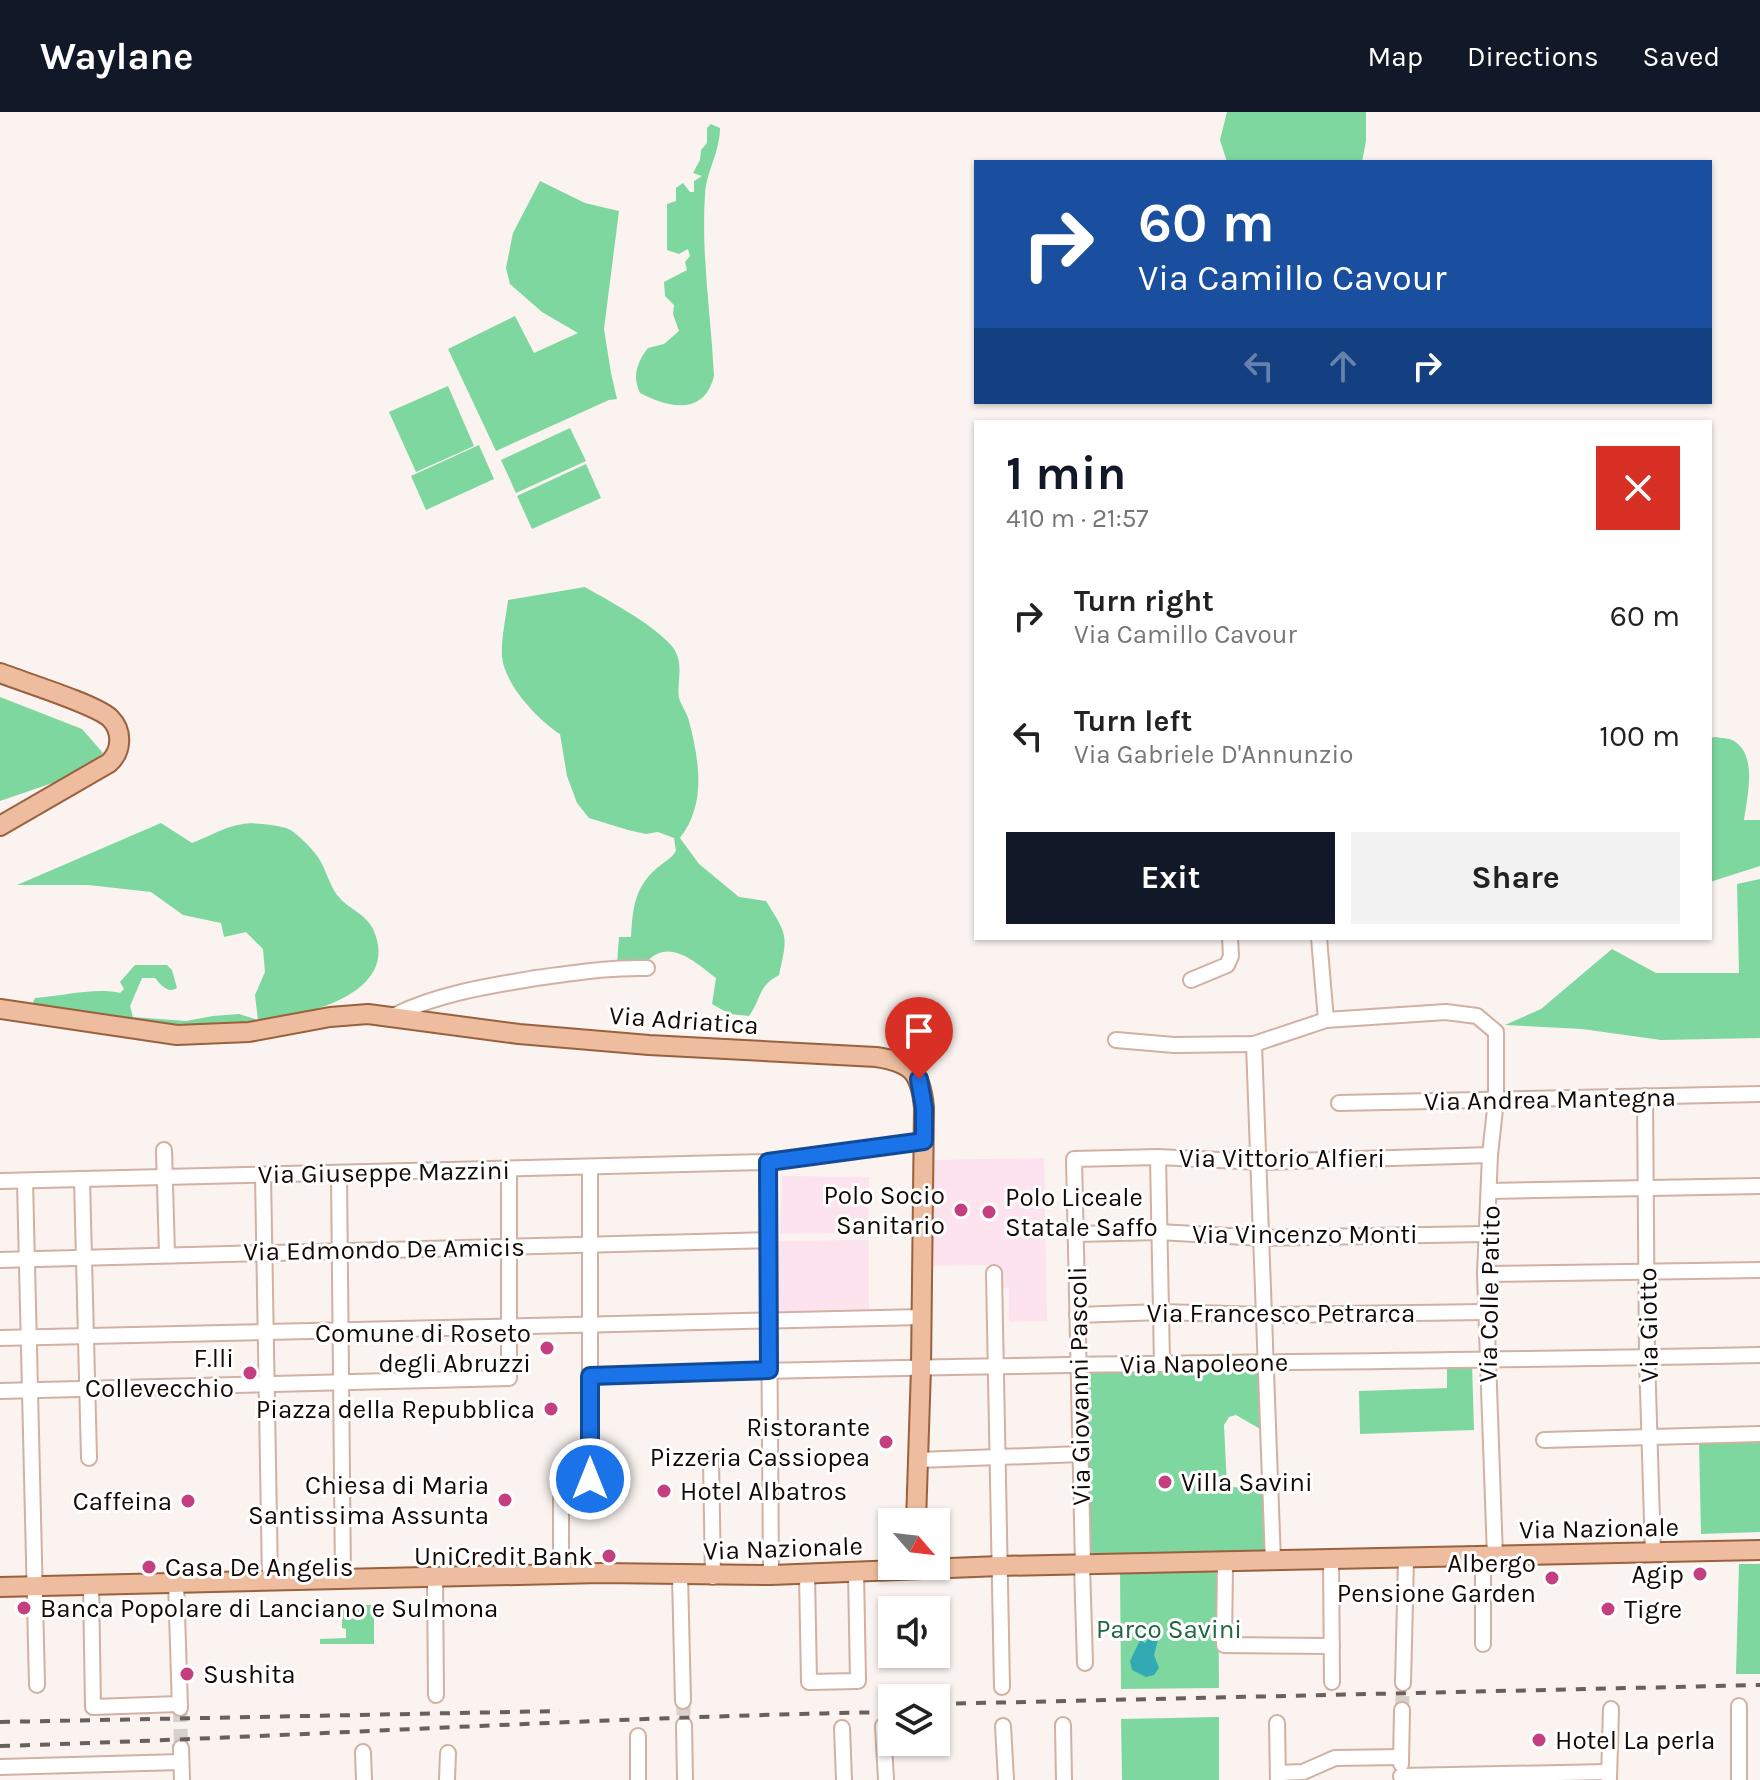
<!DOCTYPE html>
<meta charset="utf-8">
<style>
body{margin:0;font-family:Karla,sans-serif;background:#f2f2f2;color:#222;height:100vh;display:flex;flex-direction:column;font-size:30px;white-space:nowrap}
*{box-sizing:border-box;margin:0}
p{font-size:26px;color:#767676}
.icon{flex:none;width:44px;height:44px;fill:none;stroke:currentColor;stroke-width:2;stroke-linecap:round;stroke-linejoin:round}
.map{position:relative;flex:1;overflow:hidden}
.details{position:absolute;left:974px;top:308px;width:738px;height:520px;display:flex;flex-direction:column;background:#fff;border-radius:0px;box-shadow:0 2px 6px #0004}
.details>*{flex:none}
.banner{position:absolute;left:974px;top:48px;width:738px;height:244px;border-radius:0px;box-shadow:0 2px 6px #0004;background:#1a4fa0;color:#fff;overflow:hidden}
.needle{width:52px;rotate:118deg}
.fabs{position:absolute;left:878px;top:1396px;display:grid;gap:16px}
.fabs a{display:grid;place-items:center;width:72px;height:72px;border-radius:0px;background:#fff;box-shadow:0 2px 6px #0004;font-size:40px}
.pin{position:absolute;display:grid;place-items:center;width:68px;height:68px;color:#fff;margin:-82px -34px;border-radius:50% 50% 50% 0;rotate:-45deg;box-shadow:0 0 8px #0007}
.pin .icon{rotate:45deg}
.me{position:absolute;width:88px;margin:-44px;rotate:0deg;stroke-linejoin:round;filter:drop-shadow(0 0 6px #0008)}
.turn{display:flex;align-items:center;gap:28px;height:168px;padding:0 32px;font-size:36px}
.turn .icon{width:104px;height:104px;stroke-width:2.5}
.turn b{display:block;font-size:56px;line-height:68px}
.lanes{display:flex;align-items:center;height:76px;padding:0 32px;background:#0003;justify-content:center;gap:40px;direction:ltr}
.lanes .off{opacity:.35}
.round{display:grid;place-items:center;flex:none;width:84px;height:84px;border-radius:0px;background:#f2f2f2}
.head{display:flex;align-items:center;justify-content:space-between;height:136px;padding:0 32px}
h1{font-size:48px;font-weight:700;line-height:60px;color:#111827}
.cta{display:flex;gap:16px;margin-top:auto;padding:16px 32px}
.cta a{flex:1;height:92px;border-radius:0px;background:#111827;color:#fff;font-size:32px;font-weight:700;line-height:92px;text-align:center}
.cta a+a{background:#f2f2f2;color:#222}
ul{padding:0;list-style:none}
li{display:flex;align-items:center;gap:24px;height:120px;padding:0 32px}
li div{flex:1}
li b{display:block;font-size:30px}
li em{font-style:normal}
header{display:flex;align-items:center;gap:48px;box-sizing:border-box;height:112px;padding:0 40px;background:#111827;color:#fff}
header strong{font-size:38px}
nav{display:flex;gap:44px;margin-inline-start:auto;font-size:28px}
.map>svg:first-child{display:block}
.education{fill:#fce3ee}
.green{fill:#7ed79f}
.water{fill:#33a9b3}
.lines{fill:none;stroke-linecap:round;stroke-linejoin:round}
.minor-tunnel{stroke:#d7d0cd;stroke-width:14;stroke-dasharray:14 7;stroke-linecap:butt}
.minor-casing{stroke:#d1b1a3;stroke-width:18}
.major-casing{stroke:#9a613e;stroke-width:22}
.minor{stroke:#fff;stroke-width:14}
.major{stroke:#eebc9e;stroke-width:18}
.rail{stroke:#69605c;stroke-width:4;stroke-dasharray:10 10;stroke-linecap:butt}
.route-casing{stroke:#114b97;stroke-width:20}
.route{stroke:#1a73e8;stroke-width:14}
.poi-dot{fill:#c43f80;stroke:#fff;stroke-width:3}
.labels{text-anchor:middle;stroke-width:6;stroke-linejoin:round;paint-order:stroke}
.street-label{font-size:26px;fill:#130905;stroke:#fff}
.poi-label{font-size:26px;fill:#130905;stroke:#fff;text-anchor:end}
.park-label{font-size:26px;fill:#1f653f;stroke:#fff}
</style>
<header>
<strong>Waylane</strong>
<nav><a>Map</a><a>Directions</a><a>Saved</a></nav>
</header>
<div class="map">
<svg width="1760" height="1668" viewBox="0 0 1760 1668">
<rect width="100%" height="100%" fill="#faf3f0"/>
<g class="education">
<polygon points="1044,1046 1047,1209 1009,1210 1009,1176 998,1176 997,1153 933,1154 934,1048"/>
<polygon points="782,1064 869,1065 868,1121 780,1122"/>
<polygon points="869,1128 869,1200 777,1201 776,1129"/>
</g>
<g class="green">
<polygon points="1227,0 1366,0 1366,29 1362,50 1227,50 1220,28"/>
<path d="M711,12L720,16C720,40 706,60 705,83C701,143 711,203 714,264C704,304 669,296 640,281C632,265 637,250 648,236L664,232L679,219L673,202L674,193L665,184L664,170L687,158L685,150L690,144L688,137L679,142L667,138V92L676,89V76L683,71L690,80H694V69L702,64L693,61L700,48L701,38L707,31V16Z"/>
<polygon points="540,69 585,91 619,99 604,217 611,261 617,287 609,288 496,339 448,237 515,204 534,241 578,221 542,200 510,172 506,156 513,121"/>
<polygon points="448,274 474,334 416,360 389,300"/>
<polygon points="570,316 586,349 516,381 501,348"/>
<polygon points="479,333 494,367 426,398 411,364"/>
<polygon points="586,352 601,386 532,417 517,384"/>
<path d="M585,475C614,492 648,509 671,533C686,550 676,571 679,586C681,593 687,601 689,609C699,648 707,691 680,726L699,752L739,785L766,789C788,824 788,823 779,863C757,875 762,886 749,904L730,902L712,892L716,866C691,847 667,824 643,854L617,852L619,825H631C633,796 634,776 657,756C664,750 671,747 676,739L674,726L658,720L646,722L628,718L589,706L577,691L567,664L560,622C538,608 504,572 502,544C501,526 506,506 508,488Z"/>
<polygon points="0,585 82,617 103,641 76,663 0,689"/>
<path d="M1715,625C1721,626 1729,626 1734,629C1758,644 1747,685 1744,708H1760V754L1710,770V626Z"/>
<path d="M161,711L192,731C208,725 226,714 243,712C254,710 276,713 286,716C296,719 312,737 318,745C326,757 329,772 337,783C347,796 366,802 373,817C403,882 303,905 259,908V917L198,922L32,893L35,886C61,884 97,875 120,881L124,877L120,870L135,853H167L172,858L177,876C168,882 161,873 155,866H142L130,894L133,905L186,909L213,904L239,902L258,908L255,883L265,860L263,837L246,820L224,825L221,811L183,803L151,780L88,773H17Z"/>
<polygon points="1760,767 1760,926 1661,928 1582,917 1505,913 1541,897 1612,837 1656,861 1739,861 1737,772"/>
<polygon points="1472,1251 1474,1318 1360,1322 1359,1279 1447,1276 1447,1252"/>
<polygon points="1263,1252 1262,1318 1236,1303 1229,1305 1224,1313 1227,1375 1265,1376 1269,1441 1089,1443 1081,1256"/>
<polygon points="1760,1329 1760,1420 1701,1422 1699,1330"/>
<polygon points="1739,1452 1760,1452 1760,1562 1736,1562"/>
<polygon points="1218,1456 1219,1576 1121,1577 1120,1458"/>
<polygon points="342,1493 374,1493 374,1532 320,1532 320,1527 346,1526 346,1517 342,1516"/>
<polygon points="1219,1605 1219,1668 1122,1668 1121,1607"/>
</g>
<polygon class="water" points="1150,1525 1158,1528 1154,1543 1159,1556 1154,1563 1146,1565 1132,1558 1130,1549 1140,1528 1145,1531"/>
<g class="lines">
<g class="minor-tunnel">
<polyline points="683,1589 684,1613"/>
<polyline points="180,1596 181,1636"/>
<polyline points="1402,1598 1403,1571"/>
</g>
<g class="minor-casing">
<g id="minor">
<polyline points="1319,826 1326,908"/>
<polyline points="1191,868 1227,853 1231,844 1230,826"/>
<path d="M393,904C437,882 488,874 536,866C574,861 609,855 647,856"/>
<polyline points="1116,928 1174,933 1254,932 1326,908 1446,900 1477,904 1496,920 1496,988 1490,1043 1485,1162 1495,1445"/>
<polyline points="1254,932 1273,1450"/>
<polyline points="1645,984 1647,1245 1653,1441"/>
<polyline points="1339,991 1760,982"/>
<polyline points="164,1038 167,1143"/>
<polyline points="1158,1045 1162,1252"/>
<polyline points="768,1050 771,1463"/>
<polyline points="590,1055 590,1376"/>
<polyline points="339,1061 343,1467"/>
<polyline points="263,1063 270,1468"/>
<polyline points="82,1067 89,1346"/>
<polyline points="0,1069 768,1050 924,1029"/>
<polyline points="25,1069 37,1573"/>
<polyline points="1490,1079 1760,1074"/>
<polyline points="1076,1122 1160,1120 1262,1126 1485,1122"/>
<polyline points="0,1148 769,1128"/>
<polyline points="994,1161 1002,1575"/>
<polyline points="1485,1162 1760,1158"/>
<polyline points="1077,1203 1161,1200 1264,1203 1485,1200"/>
<polyline points="0,1226 922,1205"/>
<path d="M590,1264C980,1251 1370,1251 1760,1243"/>
<polyline points="0,1279 509,1266 509,1057"/>
<polyline points="1544,1328 1760,1322"/>
<polyline points="711,1347 713,1465"/>
<polyline points="918,1348 1081,1342"/>
<polyline points="1483,1445 1483,1532"/>
<polyline points="1331,1448 1332,1570"/>
<polyline points="1225,1450 1224,1533 1332,1534"/>
<polyline points="1082,1453 1085,1551"/>
<polyline points="1083,1453 1074,1047 1158,1045 1260,1050 1490,1043"/>
<polyline points="561,1462 561,1368 590,1367"/>
<polyline points="807,1462 809,1570 858,1569 856,1460"/>
<polyline points="680,1464 683,1589"/>
<polyline points="435,1465 436,1583"/>
<polyline points="176,1470 180,1596"/>
<polyline points="91,1472 93,1595 179,1592"/>
<polyline points="1403,1571 1406,1447"/>
<polyline points="1277,1611 1278,1668"/>
<polyline points="684,1613 685,1668"/>
<polyline points="1063,1613 1064,1668"/>
<polyline points="883,1614 886,1668"/>
<polyline points="1003,1614 1006,1668"/>
<polyline points="842,1616 844,1668"/>
<polyline points="638,1624 638,1668"/>
<polyline points="181,1636 182,1668"/>
<polyline points="363,1640 364,1668"/>
<polyline points="1401,1652 1402,1598"/>
<polyline points="0,1655 181,1650"/>
<polyline points="1278,1661 1303,1660 1335,1646 1401,1645"/>
<polyline points="1401,1664 1609,1660"/>
<polyline points="447,1668 448,1641"/>
<polyline points="1609,1668 1611,1597"/>
<polyline points="1739,1668 1739,1594"/>
</g>
</g>
<g class="major-casing">
<g id="major">
<path d="M0,561C23,570 95,592 110,606C123,619 122,639 109,651L0,714"/>
<path d="M0,897L177,923L249,920L330,905L368,902L519,922L649,933L876,945C911,950 921,960 924,996L921,1256L916,1410"/>
<polyline points="0,1475 601,1461 771,1463 1000,1454 1760,1438"/>
</g>
</g>
<use href="#minor" class="minor"/>
<use href="#major" class="major"/>
<g class="rail">
<polyline points="936,1592 1760,1573"/>
<polyline points="0,1610 560,1599"/>
<path d="M0,1634C297,1625 594,1605 892,1600"/>
</g>
</g>
<g class="lines">
<g class="route-casing">
<polyline id="route" points="590,1367 590,1264 769,1258 768,1050 924,1029 924,996 919,967"/>
</g>
<use href="#route" class="route"/>
</g>
<g class="poi-dot">
<circle cx="961" cy="1098" r="8"/>
<circle cx="989" cy="1100" r="8"/>
<circle cx="547" cy="1236" r="8"/>
<circle cx="250" cy="1261" r="8"/>
<circle cx="551" cy="1297" r="8"/>
<circle cx="886" cy="1330" r="8"/>
<circle cx="1165" cy="1370" r="8"/>
<circle cx="664" cy="1379" r="8"/>
<circle cx="505" cy="1388" r="8"/>
<circle cx="188" cy="1389" r="8"/>
<circle cx="609" cy="1444" r="8"/>
<circle cx="149" cy="1455" r="8"/>
<circle cx="1700" cy="1462" r="8"/>
<circle cx="1552" cy="1466" r="8"/>
<circle cx="24" cy="1496" r="8"/>
<circle cx="1608" cy="1497" r="8"/>
<circle cx="187" cy="1562" r="8"/>
<circle cx="1539" cy="1628" r="8"/>
</g>
<g class="labels">
<g class="street-label">
<text transform="translate(684 908) rotate(4)" y="9">Via Adriatica</text>
<text transform="translate(1550 987) rotate(-1)" y="9">Via Andrea Mantegna</text>
<text x="1282" y="1055">Via Vittorio Alfieri</text>
<text transform="translate(384 1060) rotate(-1)" y="9">Via Giuseppe Mazzini</text>
<text x="1305" y="1131">Via Vincenzo Monti</text>
<text transform="translate(384 1137) rotate(-1)" y="9">Via Edmondo De Amicis</text>
<text transform="translate(1489 1182) rotate(-89)" y="9">Via Colle Patito</text>
<text x="1281" y="1210">Via Francesco Petrarca</text>
<text transform="translate(1648 1213) rotate(-91)" y="9">Via Giotto</text>
<text transform="translate(1204 1251) rotate(-1)" y="9">Via Napoleone</text>
<text transform="translate(1079 1274) rotate(-91)" y="9">Via Giovanni Pascoli</text>
<text transform="translate(1599 1416) rotate(-1)" y="9">Via Nazionale</text>
<text transform="translate(783 1436) rotate(-2)" y="9">Via Nazionale</text>
</g>
<g class="poi-label">
<text x="945" y="1092">Polo Socio<tspan x="945" dy="30">Sanitario</tspan></text>
<text x="1005" y="1094" text-anchor="start">Polo Liceale<tspan x="1005" dy="30">Statale Saffo</tspan></text>
<text x="531" y="1230">Comune di Roseto<tspan x="531" dy="30">degli Abruzzi</tspan></text>
<text x="234" y="1255">F.lli<tspan x="234" dy="30">Collevecchio</tspan></text>
<text x="535" y="1306">Piazza della Repubblica</text>
<text x="870" y="1324">Ristorante<tspan x="870" dy="30">Pizzeria Cassiopea</tspan></text>
<text x="1181" y="1379" text-anchor="start">Villa Savini</text>
<text x="489" y="1382">Chiesa di Maria<tspan x="489" dy="30">Santissima Assunta</tspan></text>
<text x="680" y="1388" text-anchor="start">Hotel Albatros</text>
<text x="172" y="1398">Caffeina</text>
<text x="593" y="1453">UniCredit Bank</text>
<text x="1536" y="1460">Albergo<tspan x="1536" dy="30">Pensione Garden</tspan></text>
<text x="165" y="1464" text-anchor="start">Casa De Angelis</text>
<text x="1684" y="1471">Agip</text>
<text x="40" y="1505" text-anchor="start">Banca Popolare di Lanciano e Sulmona</text>
<text x="1624" y="1506" text-anchor="start">Tigre</text>
<text x="203" y="1571" text-anchor="start">Sushita</text>
<text x="1555" y="1637" text-anchor="start">Hotel La perla</text>
</g>
<g class="park-label">
<text x="1169" y="1526">Parco Savini</text>
</g>
</g>
</svg>
<div class="fabs">
<a><svg class="needle" viewBox="-14 -14 28 28"><path d="M0-13l5 13h-10z" fill="#e53935"/><path d="M0 13l5-13h-10z" fill="#767676"/></svg></a>
<a><svg class="icon" aria-label="sound" viewBox="0 0 24 24"><path d="M4 9h4l5-4v14l-5-4H4zM17 9q2 3 0 6"/></svg></a>
<a><svg class="icon" aria-label="layers" viewBox="0 0 24 24"><path d="M12 4l9 5-9 5-9-5zM3 14l9 5 9-5"/></svg></a>
</div>
<div class="pin" style="left:919px;top:967px;background:#d93025"><svg class="icon" aria-label="arrive" viewBox="0 0 24 24"><path d="M6 21V4h12l-3 4 3 4H6"/></svg></div>
<svg class="me" style="left:590px;top:1367px" viewBox="-20 -20 40 40"><circle r="17" fill="#1a73e8" stroke="#fff" stroke-width="3"/><path d="M0-11L8 9 0 5-8 9z" fill="#fff"/></svg>
<div class="banner">
<div class="turn"><svg class="icon" aria-label="right" viewBox="0 0 24 24"><path d="M7 20v-9h11M14 6l5 5-5 5"/></svg><div><b>60 m</b>Via Camillo Cavour</div></div>
<div class="lanes"><svg class="icon off" aria-label="left" viewBox="0 0 24 24"><path d="M17 20v-9H6M10 6l-5 5 5 5"/></svg><svg class="icon off" aria-label="ahead" viewBox="0 0 24 24"><path d="M12 20V5M6 11l6-6 6 6"/></svg><svg class="icon" aria-label="right" viewBox="0 0 24 24"><path d="M7 20v-9h11M14 6l5 5-5 5"/></svg></div>
</div>
<section class="details">
<div class="head"><div><h1>1 min</h1><p>410 m · 21:57</p></div><a class="round" style="background:#d93025;color:#fff"><svg class="icon" aria-label="close" viewBox="0 0 24 24"><path d="M6 6l12 12M18 6L6 18"/></svg></a></div>
<ul>
<li><svg class="icon" aria-label="right" viewBox="0 0 24 24"><path d="M7 20v-9h11M14 6l5 5-5 5"/></svg><div><b>Turn right</b><p>Via Camillo Cavour</p></div><em>60 m</em></li>
<li><svg class="icon" aria-label="left" viewBox="0 0 24 24"><path d="M17 20v-9H6M10 6l-5 5 5 5"/></svg><div><b>Turn left</b><p>Via Gabriele D'Annunzio</p></div><em>100 m</em></li>
</ul>
<div class="cta"><a>Exit</a><a>Share</a></div>
</section>
</div>
